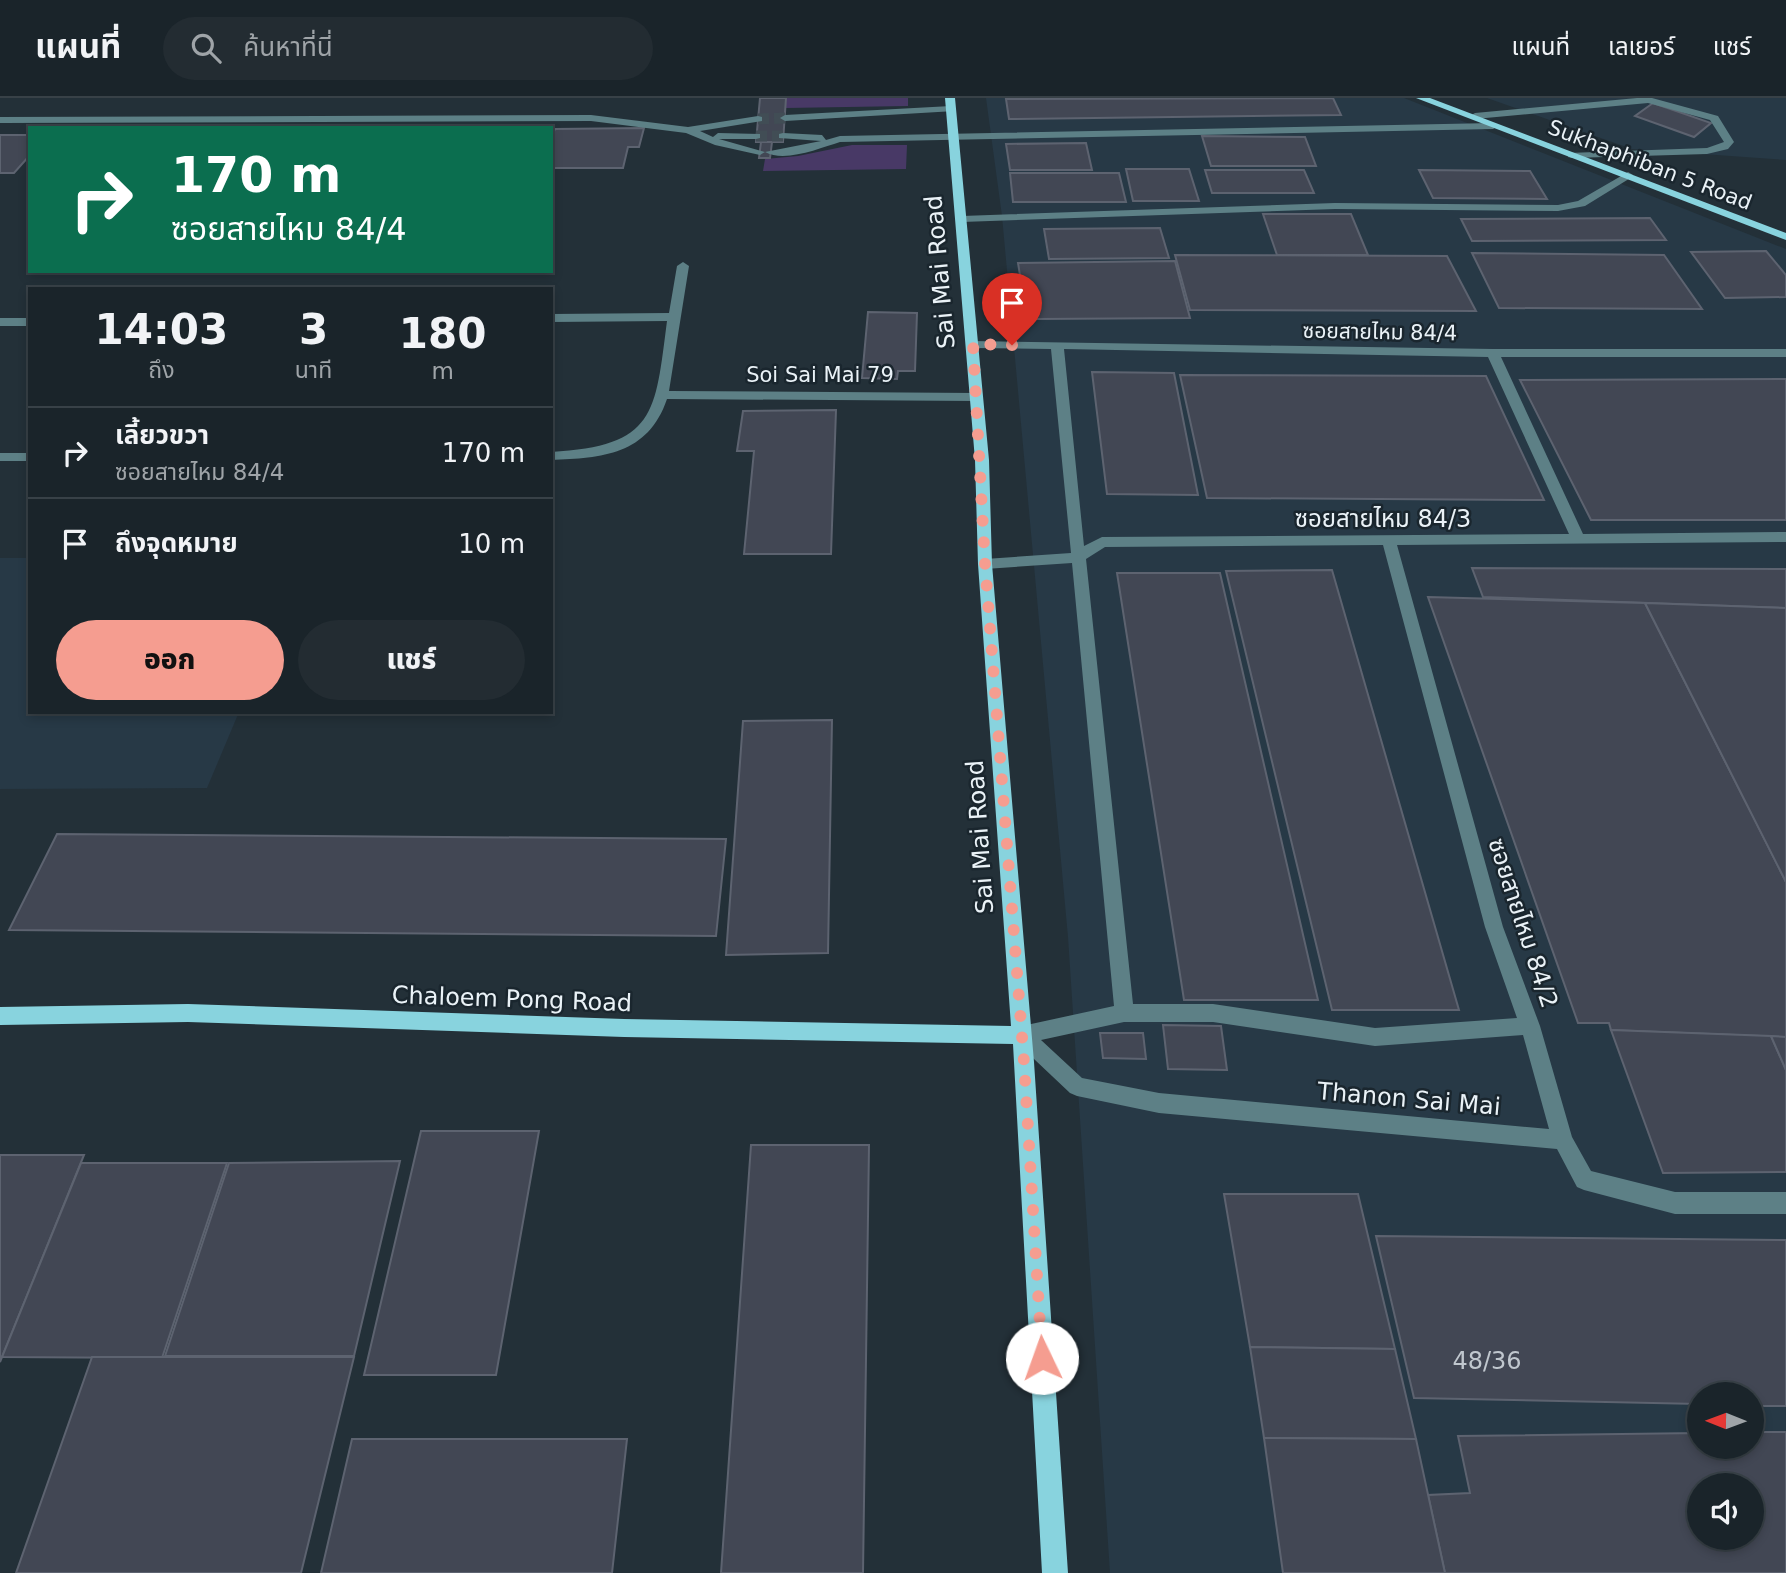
<!DOCTYPE html>
<html lang="th">
<meta charset="utf-8">
<style>
body{margin:0;font-family:"DejaVu Sans","Noto Sans Thai",sans-serif;background:#232c32;color:#f1f3f6;height:100vh;display:flex;flex-direction:column;font-size:26px;white-space:nowrap}
*{box-sizing:border-box;margin:0}
p{font-size:23px;color:#9fa4a8}
.icon{flex:none;width:38px;height:38px;fill:none;stroke:currentColor;stroke-width:2;stroke-linecap:round;stroke-linejoin:round}
.map{position:relative;flex:1;overflow:hidden}
.drawer{position:absolute;left:28px;top:189px;width:525px;height:427px;display:flex;flex-direction:column;background:#1a242a;border-radius:0px;box-shadow:0 4px 10px #0003,0 0 0 2px #384147}
.drawer>*{flex:none}
.hud{position:absolute;left:28px;top:28px;width:525px;height:147px;border-radius:0px;box-shadow:0 4px 10px #0003,0 0 0 2px #384147;background:#0b6e4f;color:#fff;overflow:hidden}
.needle{width:46px;rotate:271deg}
.tools{position:absolute;left:1687px;top:1284px;display:grid;gap:14px}
.tools a{display:grid;place-items:center;width:77px;height:77px;border-radius:50%;background:#1a242a;box-shadow:0 4px 10px #0003,0 0 0 2px #384147;font-size:35px}
.pin{position:absolute;display:grid;place-items:center;width:60px;height:60px;color:#fff;margin:-72px -30px;border-radius:50% 50% 50% 0;rotate:-45deg;box-shadow:0 0 7px #0007}
.pin .icon{rotate:45deg}
.me{position:absolute;width:77px;margin:-38px;rotate:357deg;stroke-linejoin:round;filter:drop-shadow(0 0 5px #0008)}
.turn{display:flex;align-items:center;gap:24px;height:147px;padding:0 28px;font-size:32px}
.turn .icon{width:91px;height:91px;stroke-width:2.5}
.turn b{display:block;font-size:49px;line-height:60px}
.eta{display:flex;justify-content:space-evenly;align-items:center;height:119px;text-align:center}
.eta b{font-size:42px;font-weight:800;line-height:49px}
.action{display:flex;gap:14px;margin-top:auto;padding:14px 28px}
.action a{flex:1;height:80px;border-radius:42px;background:#f59d90;color:#111;font-size:28px;font-weight:800;line-height:80px;text-align:center}
.action a+a{background:#232c32;color:#f1f3f6}
ul{padding:0;list-style:none}
li{display:flex;align-items:center;gap:21px;height:91px;padding:0 28px;border-top:2px solid #384147}
li div{flex:1}
li b{display:block;font-size:26px}
li em{font-style:normal}
header{display:flex;align-items:center;gap:42px;box-sizing:border-box;height:98px;padding:0 35px;background:#1a242a;border-bottom:2px solid #384147}
header strong{font-size:33px}
nav{display:flex;gap:38px;margin-inline-start:auto;font-size:24px}
.search{width:490px;height:63px;background:#232c32;display:flex;align-items:center;gap:18px;box-sizing:border-box;padding:0 24px;border-radius:38px;color:#9fa4a8;font-size:26px}
.map>svg:first-child{display:block}
.built{fill:#273946;fill-rule:evenodd}
.green{fill:#483966}
.building{fill:#424754;stroke:#5d6370;stroke-width:2;fill-rule:evenodd}
.lines{fill:none;stroke-linecap:round;stroke-linejoin:round}
.minor-tunnel{stroke:#414d55;stroke-width:11;stroke-dasharray:11 5;stroke-linecap:butt}
.minor{fill:#5d8086;fill-rule:evenodd}
.major{fill:#88d3de;fill-rule:evenodd}
.route{stroke:#f59d90;stroke-width:12;stroke-dasharray:0 21.6}
.labels{text-anchor:middle;stroke-width:5;stroke-linejoin:round;paint-order:stroke}
.far-street-label{font-size:21px;fill:#eaf2f7;stroke:#1a262e}
.street-label{font-size:24px;fill:#eaf2f7;stroke:#1a262e}
.near-number-label{font-size:24px;fill:#c0c7ce}
</style>
<header>
<strong>แผนที่</strong>
<div class="search"><svg class="icon" aria-label="search" viewBox="0 0 24 24"><circle cx="10" cy="10" r="6"/><path d="M15 15l6 6"/></svg>ค้นหาที่นี่</div>
<nav><a>แผนที่</a><a>เลเยอร์</a><a>แชร์</a></nav>
</header>
<div class="map">
<svg width="1786" height="1475" viewBox="0 0 1786 1475">
<rect width="100%" height="100%" fill="#233038"/>
<g class="built">
<path d="M986,0H1404L1786,151V1475H1110L1068,839L1002,118ZM1699,1297H1752V1349H1699ZM1699,1388H1752V1440H1699Z"/>
<polygon points="1487,0 1786,0 1786,62 1632,51"/>
<polygon points="0,460 30,460 30,614 239,614 207,690 0,691"/>
</g>
<g class="green">
<polygon points="786,0 908,0 908,8 786,10"/>
<polygon points="852,47 907,47 906,71 763,73 765,61 798,58"/>
</g>
<g class="building">
<polygon points="760,0 786,0 783,44 756,44"/>
<polygon points="1333,0 1341,17 1009,21 1006,1"/>
<polygon points="1653,5 1711,25 1694,39 1635,18"/>
<polygon points="644,30 639,49 628,49 623,70 551,70 551,41 555,31"/>
<polygon points="0,37 30,37 30,57 14,75 0,75"/>
<polygon points="1202,38 1305,39 1316,68 1211,68"/>
<polygon points="761,44 772,44 770,60 759,60"/>
<polygon points="1086,45 1092,72 1010,72 1006,46"/>
<polygon points="1126,71 1189,71 1199,103 1133,103"/>
<polygon points="1205,72 1304,72 1314,95 1212,95"/>
<polygon points="1419,72 1530,73 1547,101 1433,100"/>
<polygon points="1010,75 1119,75 1126,104 1013,104"/>
<polygon points="1263,116 1351,116 1368,157 1277,157"/>
<polygon points="1650,120 1666,142 1472,143 1461,121"/>
<polygon points="1160,130 1169,160 1049,161 1044,131"/>
<polygon points="1766,153 1786,177 1786,199 1725,200 1691,154"/>
<polygon points="1472,155 1664,157 1702,211 1499,210"/>
<polygon points="1175,157 1447,158 1476,213 1190,212"/>
<polygon points="1175,163 1190,220 1037,221 1037,214 1026,214 1018,165"/>
<polygon points="868,214 917,215 915,273 898,273 897,281 862,280"/>
<polygon points="1092,274 1174,275 1198,397 1107,396"/>
<polygon points="1180,277 1486,278 1544,402 1207,400"/>
<polygon points="1786,281 1786,422 1591,422 1520,282"/>
<polygon points="836,312 831,456 744,456 754,353 737,353 743,313"/>
<polygon points="1472,470 1786,471 1786,510 1483,499"/>
<polygon points="1332,472 1459,912 1332,912 1226,473"/>
<polygon points="1117,475 1220,475 1318,902 1184,902"/>
<polygon points="1428,499 1645,505 1786,784 1786,939 1611,932 1609,925 1578,925"/>
<polygon points="1645,505 1786,510 1786,784"/>
<polygon points="832,622 828,855 726,857 743,623"/>
<polygon points="57,736 726,741 716,838 9,832"/>
<polygon points="1163,927 1221,928 1227,972 1168,971"/>
<polygon points="1611,932 1771,938 1786,972 1786,1074 1663,1075"/>
<polygon points="1100,935 1143,935 1146,961 1103,960"/>
<polygon points="1771,938 1786,939 1786,972"/>
<polygon points="421,1033 539,1033 496,1277 364,1277"/>
<polygon points="751,1047 869,1047 863,1475 721,1475"/>
<polygon points="0,1057 84,1057 0,1264"/>
<polygon points="400,1063 354,1258 165,1258 229,1065"/>
<polygon points="81,1065 227,1065 162,1260 2,1259"/>
<polygon points="1224,1096 1358,1096 1395,1251 1250,1249"/>
<polygon points="1376,1138 1786,1142 1786,1308 1752,1308 1752,1297 1699,1297 1699,1306 1414,1300"/>
<polygon points="1250,1249 1395,1251 1416,1341 1264,1340"/>
<polygon points="92,1259 354,1259 301,1475 16,1475"/>
<path d="M1752,1334H1786V1475H1445L1428,1397L1470,1395L1458,1338L1699,1335V1349H1752ZM1699,1388H1752V1440H1699Z"/>
<polygon points="1264,1340 1416,1341 1445,1475 1283,1475"/>
<polygon points="352,1341 627,1341 612,1475 321,1475"/>
</g>
<g class="lines">
<g class="minor-tunnel">
<polyline points="758,21 785,20"/>
<polyline points="756,38 783,38"/>
</g>
<g class="minor">
<polygon points="1637,0 1652,0 1718,18 1734,44 1728,51 1707,56 1572,60 1568,59 1568,55 1707,50 1724,44 1710,22 1648,5 1475,21 1470,18 1475,15"/>
<polygon points="951,8 956,11 955,13 785,23 780,20 785,17"/>
<path d="M591,17L688,29L758,18L762,19V23L700,33L713,39L718,35L760,36V40L756,41H719L765,54L821,43L779,40V36L783,35L822,37L826,42L840,38L1493,25L1498,28L1493,31L840,44C820,50 785,65 765,54L760,57L715,47L686,35L591,23L0,25V19Z"/>
<polygon points="1628,74 1633,77 1632,79 1585,108 1558,113 1335,111 962,124 956,121 962,118 1335,105 1558,107 1578,103"/>
<path d="M683,164L689,168L669,293L976,295L983,299L976,303L667,301C648,357 602,360 551,362V354C656,348 655,316 667,223L551,224V216L669,215L677,168Z"/>
<rect x="0" y="220" width="30" height="8"/>
<path d="M969,243L1493,251H1786V259H1501L1583,436L1786,434V444L1397,447L1503,829L1540,928L1572,1039L1591,1073L1675,1094H1786V1116H1675L1584,1092L1577,1089L1557,1051L1159,1015L1077,998L1070,995L1015,943L1012,937L1015,931L1022,928L1114,908L1072,465L985,471L978,466L985,461L1071,455L1051,251L973,250L967,246ZM1064,251L1488,259L1569,436L1102,439L1084,448ZM1383,447L1485,829L1517,920L1375,930L1213,906H1133L1086,461L1105,449ZM1124,924H1213L1375,948L1523,937L1549,1031L1159,995L1082,980L1041,942Z"/>
<rect x="0" y="355" width="30" height="8"/>
</g>
<g class="major">
<polygon points="945,0 955,0 989,362 992,466 1034,964 1068,1475 1042,1475 1013,946 624,939 188,924 0,927 0,909 188,906 624,921 1011,928 978,466 975,362"/>
<polygon points="1416,0 1430,0 1786,135 1786,142"/>
</g>
</g>
<g class="lines">
<polyline class="route" points="1012,247 973,246 985,466 1024,964 1042,1260"/>
</g>
<g class="labels">
<g class="far-street-label">
<text transform="translate(1650 67) rotate(21)" y="7">Sukhaphiban 5 Road</text>
<text transform="translate(1380 234) rotate(1)" y="7">ซอยสายไหม 84/4</text>
<text x="820" y="284">Soi Sai Mai 79</text>
</g>
<g class="street-label">
<text transform="translate(940 174) rotate(-95)" y="8">Sai Mai Road</text>
<text x="1383" y="429">ซอยสายไหม 84/3</text>
<text transform="translate(980 739) rotate(-94)" y="8">Sai Mai Road</text>
<text transform="translate(1523 825) rotate(72)" y="8">ซอยสายไหม 84/2</text>
<text transform="translate(512 901) rotate(2)" y="8">Chaloem Pong Road</text>
<text transform="translate(1409 1001) rotate(5)" y="8">Thanon Sai Mai</text>
</g>
<g class="near-number-label">
<text x="1487" y="1271">48/36</text>
</g>
</g>
</svg>
<div class="tools">
<a><svg class="needle" viewBox="-14 -14 28 28"><path d="M0-13l5 13h-10z" fill="#e53935"/><path d="M0 13l5-13h-10z" fill="#9fa4a8"/></svg></a>
<a><svg class="icon" aria-label="sound" viewBox="0 0 24 24"><path d="M4 9h4l5-4v14l-5-4H4zM17 9q2 3 0 6"/></svg></a>
</div>
<div class="pin" style="left:1012px;top:247px;background:#d93025"><svg class="icon" aria-label="arrive" viewBox="0 0 24 24"><path d="M6 21V4h12l-3 4 3 4H6"/></svg></div>
<svg class="me" style="left:1042px;top:1260px" viewBox="-20 -20 40 40"><circle r="19" fill="#fff"/><path d="M0-13L10 11 0 6-10 11z" fill="#f59d90"/></svg>
<div class="hud">
<div class="turn"><svg class="icon" aria-label="right" viewBox="0 0 24 24"><path d="M7 20v-9h11M14 6l5 5-5 5"/></svg><div><b>170 m</b>ซอยสายไหม 84/4</div></div>
</div>
<section class="drawer">
<div class="eta">
<div><b>14:03</b><p>ถึง</p></div>
<div><b>3</b><p>นาที</p></div>
<div><b>180</b><p>m</p></div>
</div>
<ul>
<li><svg class="icon" aria-label="right" viewBox="0 0 24 24"><path d="M7 20v-9h11M14 6l5 5-5 5"/></svg><div><b>เลี้ยวขวา</b><p>ซอยสายไหม 84/4</p></div><em>170 m</em></li>
<li><svg class="icon" aria-label="arrive" viewBox="0 0 24 24"><path d="M6 21V4h12l-3 4 3 4H6"/></svg><div><b>ถึงจุดหมาย</b></div><em>10 m</em></li>
</ul>
<div class="action"><a>ออก</a><a>แชร์</a></div>
</section>
</div>
